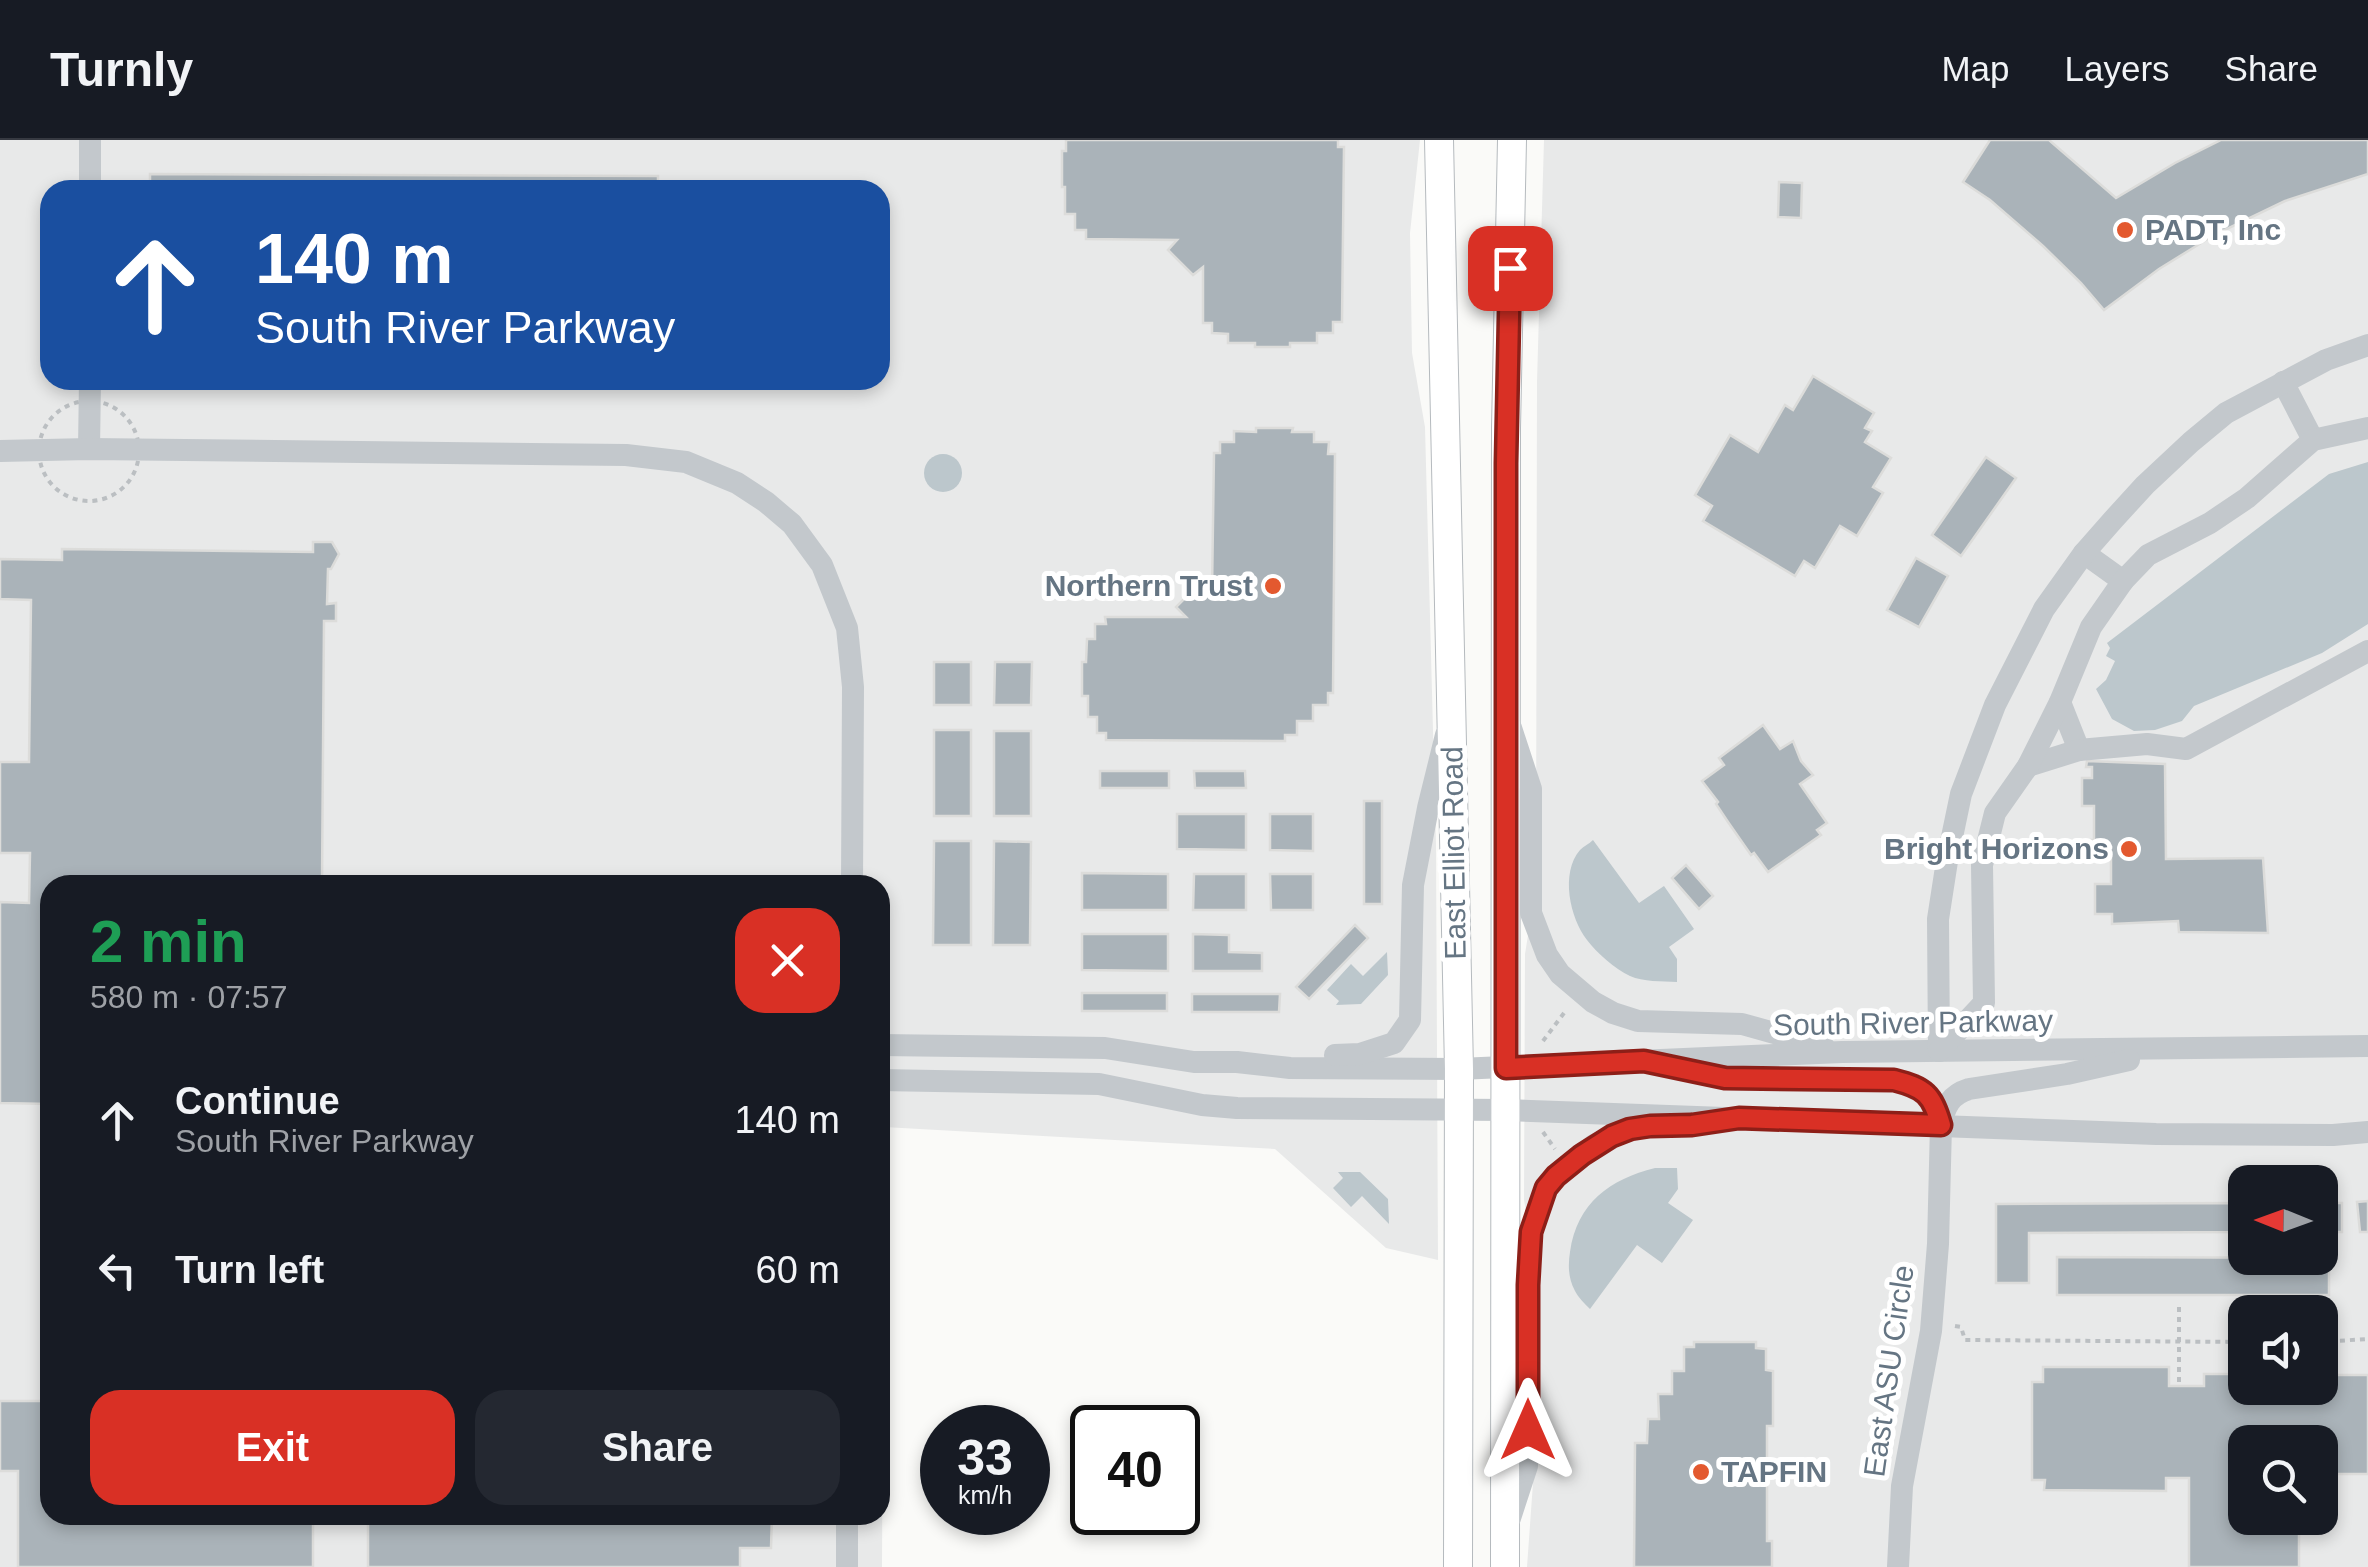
<!DOCTYPE html>
<meta charset="utf-8">
<style>
body{margin:0;font-family:Helvetica,sans-serif;background:#242831;color:#f1f3f6;height:100vh;display:flex;flex-direction:column;font-size:38px;white-space:nowrap}
*{box-sizing:border-box;margin:0}
p{font-size:32px;color:#9ea1a6}
.icon{flex:none;width:55px;height:55px;fill:none;stroke:currentColor;stroke-width:2;stroke-linecap:round;stroke-linejoin:round}
.map{position:relative;flex:1;overflow:hidden}
.sheet{position:absolute;left:40px;top:735px;width:850px;height:650px;display:flex;flex-direction:column;background:#171b24;border-radius:30px;box-shadow:0 5px 15px #0003}
.sheet>*{flex:none}
.guide{position:absolute;left:40px;top:40px;width:850px;height:210px;border-radius:30px;box-shadow:0 5px 15px #0003;background:#1a4fa0;color:#fff;overflow:hidden}
.needle{width:65px;rotate:271deg}
.tools{position:absolute;left:2228px;top:1025px;display:grid;gap:20px}
.tools a{display:grid;place-items:center;width:110px;height:110px;border-radius:20px;background:#171b24;box-shadow:0 5px 15px #0003;font-size:50px}
.speed{position:absolute;left:920px;top:1265px;display:flex;gap:20px;font-size:50px;font-weight:700;text-align:center}
.speed>*{display:grid;place-content:center;width:130px;height:130px;border-radius:50%;background:#171b24;box-shadow:0 5px 15px #0003;line-height:1}
.speed small{font-size:25px;font-weight:400}
.speed .limit{border:5px solid #111;border-radius:15px;background:#fff;color:#111}
.pin{position:absolute;display:grid;place-items:center;width:85px;height:85px;color:#fff;margin:-42px;border-radius:20px;box-shadow:0 5px 15px #0006}
.me{position:absolute;width:110px;margin:-55px;rotate:0deg;stroke-linejoin:round;filter:drop-shadow(0 0 8px #0008)}
.turn{display:flex;align-items:center;gap:35px;height:210px;padding:0 50px;font-size:45px}
.turn .icon{width:130px;height:130px;stroke-width:2.5}
.turn b{display:block;font-size:70px;line-height:85px}
.round{display:grid;place-items:center;flex:none;width:105px;height:105px;border-radius:30px;background:#242831}
.head{display:flex;align-items:center;justify-content:space-between;height:170px;padding:0 50px}
h1{font-size:60px;font-weight:600;line-height:75px;color:#1e9e55}
.cta{display:flex;gap:20px;margin-top:auto;padding:20px 50px}
.cta a{flex:1;height:115px;border-radius:30px;background:#d93025;color:#fff;font-size:40px;font-weight:600;line-height:115px;text-align:center}
.cta a+a{background:#242831;color:#f1f3f6}
ul{padding:0;list-style:none}
li{display:flex;align-items:center;gap:30px;height:150px;padding:0 50px}
li div{flex:1}
li b{display:block;font-size:38px}
li em{font-style:normal}
header{display:flex;align-items:center;gap:60px;box-sizing:border-box;height:140px;padding:0 50px;background:#171b24;border-bottom:2px solid #363941}
header strong{font-size:48px}
nav{display:flex;gap:55px;margin-inline-start:auto;font-size:35px}
.map>svg:first-child{display:block}
.built{fill:#e8e9e9;fill-rule:evenodd}
.water{fill:#bcc7cc}
.building{fill:#aab3b9;stroke:#dcdcda;stroke-width:2.5}
.lines{fill:none;stroke-linecap:round;stroke-linejoin:round}
.major-casing{stroke:#b5babe;stroke-width:30}
.path{stroke:#bbbfc2;stroke-width:4;stroke-dasharray:5 5;stroke-linecap:butt}
.minor{stroke:#c3c8cc;stroke-width:22}
.major{stroke:#fff;stroke-width:28}
.route-casing{stroke:#8d1f18;stroke-width:25}
.route{stroke:#d93025;stroke-width:18}
.poi-dot{fill:#e3592f;stroke:#fff;stroke-width:4}
.labels{text-anchor:middle;stroke-width:10;stroke-linejoin:round;paint-order:stroke}
.poi-label{font-size:30px;font-weight:bold;fill:#657583;stroke:#fff;text-anchor:start}
.street-label{font-size:30px;fill:#657583;stroke:#fff}
</style>
<header>
<strong>Turnly</strong>
<nav><a>Map</a><a>Layers</a><a>Share</a></nav>
</header>
<div class="map">
<svg width="2368" height="1427" viewBox="0 0 2368 1427">
<rect width="100%" height="100%" fill="#fafaf8"/>
<g class="built">
<path d="M0,0H1420L1410,93L1412,213L1425,287L1436,704L1438,1120L1386,1108L1275,1009L884,987L882,1427H0ZM50,50H880V240H50ZM50,745H880V1375H50Z"/>
<path d="M1544,0H2368V1427H1527L1534,1329L1535,1126L1524,1060L1525,814L1536,746L1537,242ZM2245,1042H2320V1118H2245ZM2245,1172H2320V1248H2245ZM2245,1302H2320V1378H2245Z"/>
</g>
<g class="water">
<circle cx="943" cy="333" r="19"/>
<polygon points="2368,322 2368,484 2322,513 2194,566 2182,581 2155,590 2134,591 2112,579 2096,549 2106,540 2115,521 2106,516 2110,508 2107,503 2329,334"/>
<path d="M1593,700L1639,763L1664,746L1694,789L1669,807L1677,819V842C1662,841 1643,842 1630,836C1615,829 1597,813 1587,800C1570,778 1560,733 1580,710C1584,706 1589,704 1593,700Z"/>
<polygon points="1387,812 1388,835 1361,864 1336,865 1339,861 1327,850 1351,824 1363,836"/>
<path d="M1655,1028H1677L1678,1049L1668,1063L1693,1080L1662,1123L1637,1105L1590,1169C1585,1164 1578,1157 1575,1151C1568,1138 1568,1125 1570,1112C1577,1063 1610,1039 1655,1028Z"/>
<polygon points="1338,1032 1360,1032 1388,1059 1389,1084 1362,1056 1351,1067 1333,1048 1343,1038"/>
</g>
<g class="building">
<polygon points="1066,0 1338,0 1338,7 1344,7 1342,182 1333,182 1333,193 1317,193 1317,203 1290,203 1290,207 1255,207 1255,203 1228,203 1228,194 1212,193 1212,183 1203,183 1203,127 1193,135 1168,110 1177,100 1086,99 1086,90 1075,90 1075,74 1065,74 1065,47 1062,47 1062,11 1066,11"/>
<polygon points="1990,0 2049,0 2116,58 2175,23 2221,0 2368,0 2368,34 2285,61 2214,95 2159,129 2104,170 2081,143 2043,106 1990,60 1963,42"/>
<polygon points="150,34 658,36 658,50 133,50 150,49"/>
<polygon points="1779,42 1802,43 1801,78 1778,77"/>
<polygon points="1813,236 1874,273 1865,288 1872,291 1865,302 1891,318 1873,347 1883,353 1857,396 1840,386 1815,428 1804,421 1795,436 1703,381 1712,366 1695,355 1730,295 1758,312 1785,265 1793,270"/>
<polygon points="1256,288 1293,288 1292,292 1314,292 1314,302 1329,302 1328,314 1335,314 1333,553 1328,553 1328,565 1313,565 1313,581 1297,581 1297,595 1285,595 1285,601 1106,600 1106,593 1097,593 1097,577 1088,577 1088,556 1082,556 1082,522 1086,522 1087,499 1095,499 1095,484 1106,484 1105,477 1186,477 1176,467 1202,441 1212,451 1214,313 1220,313 1220,302 1234,302 1234,291 1256,292"/>
<polygon points="1986,317 2016,338 1961,416 1932,395"/>
<polygon points="313,402 332,402 339,414 331,429 328,429 327,464 336,463 336,481 324,481 322,745 50,745 50,964 0,963 0,762 29,763 30,713 0,713 0,622 29,622 31,460 0,459 0,419 62,420 62,409 313,412"/>
<polygon points="1916,418 1948,436 1919,487 1887,470"/>
<rect x="934" y="522" width="37" height="43"/>
<polygon points="995,522 1032,522 1031,565 994,565"/>
<polygon points="1763,585 1780,609 1793,601 1801,621 1813,635 1800,644 1827,683 1817,690 1821,695 1768,732 1754,713 1751,715 1728,682 1716,664 1718,662 1702,641 1724,625 1719,618"/>
<rect x="934" y="590" width="37" height="86"/>
<rect x="994" y="591" width="37" height="85"/>
<polygon points="2087,621 2165,624 2166,719 2263,718 2268,793 2179,792 2178,781 2112,784 2112,774 2095,774 2095,744 2111,744 2111,719 2091,719 2091,700 2094,700 2094,666 2082,666 2082,638 2092,638 2092,627 2086,627"/>
<rect x="1100" y="631" width="69" height="17"/>
<polygon points="1194,631 1245,631 1246,648 1195,648"/>
<rect x="1364" y="661" width="18" height="103"/>
<polygon points="1177,674 1246,674 1246,710 1177,709"/>
<polygon points="1270,674 1313,674 1313,711 1270,710"/>
<polygon points="934,701 971,701 971,805 933,805"/>
<polygon points="994,701 1031,702 1030,805 993,805"/>
<polygon points="1686,725 1713,756 1699,769 1672,738"/>
<polygon points="1082,733 1168,734 1168,770 1082,770"/>
<polygon points="1194,734 1246,734 1246,770 1193,770"/>
<polygon points="1270,734 1313,734 1313,770 1271,770"/>
<polygon points="1355,785 1368,798 1309,859 1296,847"/>
<polygon points="1082,794 1168,794 1168,831 1082,830"/>
<polygon points="1193,794 1229,795 1229,812 1262,813 1262,831 1193,831"/>
<rect x="1082" y="853" width="85" height="18"/>
<polygon points="1192,854 1280,854 1279,872 1192,872"/>
<polygon points="2368,1061 2368,1092 2360,1092 2357,1062"/>
<polygon points="2245,1063 2245,1092 2029,1093 2029,1143 1996,1143 1996,1064"/>
<rect x="2320" y="1063" width="22" height="29"/>
<polygon points="2057,1117 2329,1118 2329,1155 2057,1155"/>
<polygon points="1694,1202 1756,1202 1756,1208 1766,1209 1766,1230 1773,1231 1773,1286 1767,1286 1767,1401 1772,1401 1772,1427 1634,1427 1635,1303 1647,1303 1648,1279 1659,1279 1658,1254 1672,1254 1672,1231 1684,1231 1684,1207 1694,1207"/>
<polygon points="2043,1227 2169,1227 2169,1246 2204,1246 2204,1234 2245,1234 2245,1248 2320,1248 2320,1235 2368,1235 2368,1334 2320,1334 2320,1302 2245,1302 2245,1378 2299,1378 2299,1427 2189,1427 2189,1338 2166,1338 2166,1351 2044,1350 2045,1340 2032,1340 2032,1242 2043,1242"/>
<polygon points="0,1261 50,1261 50,1375 313,1375 313,1427 18,1427 18,1331 0,1331"/>
<polygon points="368,1375 772,1375 771,1408 740,1408 740,1427 368,1427"/>
</g>
<g class="lines">
<g class="major-casing">
<g id="major">
<polyline points="1439,0 1459,929 1458,1427"/>
<polyline points="1505,1427 1506,288 1512,0"/>
</g>
</g>
<g class="path">
<circle cx="89" cy="311" r="50"/>
<polyline points="1543,901 1567,869"/>
<polyline points="1543,992 1555,1009"/>
<polyline points="1955,1186 1961,1187 1965,1200 2245,1202"/>
<polyline points="2320,1202 2368,1199"/>
<polyline points="2179,1242 2179,1163"/>
</g>
<g class="minor">
<polyline points="90,0 90,50"/>
<polyline points="2283,242 2313,300"/>
<polyline points="89,309 90,240"/>
<polyline points="0,311 89,309 626,315 686,322 737,343 766,362 792,384 822,425 847,488 853,547 852,745"/>
<polyline points="2084,413 2123,441"/>
<polyline points="2060,562 2079,610 2147,604 2186,609 2368,511"/>
<polyline points="1511,588 1531,649 1531,773 1547,815 1560,834 1593,862 1613,873 1638,881 1742,884 1824,907"/>
<polyline points="2028,626 2079,610"/>
<polyline points="880,905 1105,908 1194,922 1237,922 1290,928 1459,929 1842,912 2368,906"/>
<polyline points="1939,911 1938,779 1947,721 1961,654 1995,565 2044,469 2084,413 2113,380 2145,345 2191,302 2226,273 2326,220 2368,205"/>
<polyline points="1939,911 1984,863 1982,725 1995,673 2028,626 2060,562 2091,487 2123,441 2148,415 2210,383 2247,358 2313,300 2368,288"/>
<polyline points="1335,915 1360,914 1394,903 1410,880 1413,745 1428,668 1446,595"/>
<path d="M1680,929L1725,938L1894,940C1925,948 1932,954 1941,985"/>
<polyline points="880,940 1099,944 1202,965 1237,968 1506,970 2156,994 2333,995 2368,992"/>
<polyline points="1510,1378 1527,1326 1528,1145 1531,1092 1538,1068 1546,1048 1556,1036 1594,1005 1630,989 1654,985"/>
<polyline points="847,1427 847,1375"/>
<path d="M1898,1427L1902,1346L1931,1191L1938,1104L1941,985C1945,966 1950,955 1969,949L2067,934L2129,920"/>
</g>
<use href="#major" class="major"/>
</g>
<g class="lines">
<g class="route-casing">
<path id="route" d="M1510,128L1506,323V928L1644,921L1725,938L1894,940C1925,948 1932,954 1941,985L1739,978L1692,985L1650,986L1630,989L1612,996L1582,1015L1556,1036L1546,1048L1531,1092L1528,1145V1290"/>
</g>
<use href="#route" class="route"/>
</g>
<g class="poi-dot">
<circle cx="2125" cy="90" r="10"/>
<circle cx="1273" cy="446" r="10"/>
<circle cx="2129" cy="709" r="10"/>
<circle cx="1701" cy="1332" r="10"/>
</g>
<g class="labels">
<g class="poi-label">
<text x="2145" y="100">PADT, Inc</text>
<text x="1253" y="456" text-anchor="end">Northern Trust</text>
<text x="2109" y="719" text-anchor="end">Bright Horizons</text>
<text x="1721" y="1342">TAPFIN</text>
</g>
<g class="street-label">
<text transform="translate(1454 713) rotate(-91)" y="10">East Elliot Road</text>
<text transform="translate(1913 883) rotate(-1)" y="10">South River Parkway</text>
<text transform="translate(1889 1231) rotate(-82)" y="10">East ASU Circle</text>
</g>
</g>
</svg>
<div class="tools">
<a><svg class="needle" viewBox="-14 -14 28 28"><path d="M0-13l5 13h-10z" fill="#e53935"/><path d="M0 13l5-13h-10z" fill="#9ea1a6"/></svg></a>
<a><svg class="icon" aria-label="sound" viewBox="0 0 24 24"><path d="M4 9h4l5-4v14l-5-4H4zM17 9q2 3 0 6"/></svg></a>
<a><svg class="icon" aria-label="search" viewBox="0 0 24 24"><circle cx="10" cy="10" r="6"/><path d="M15 15l6 6"/></svg></a>
</div>
<div class="speed"><div>33<small>km/h</small></div><div class="limit">40</div></div>
<div class="pin" style="left:1510px;top:128px;background:#d93025"><svg class="icon" aria-label="arrive" viewBox="0 0 24 24"><path d="M6 21V4h12l-3 4 3 4H6"/></svg></div>
<svg class="me" style="left:1528px;top:1290px" viewBox="-20 -20 40 40"><path d="M0-17L14 15 0 8-14 15z" fill="#d93025" stroke="#fff" stroke-width="4"/></svg>
<div class="guide">
<div class="turn"><svg class="icon" aria-label="ahead" viewBox="0 0 24 24"><path d="M12 20V5M6 11l6-6 6 6"/></svg><div><b>140 m</b>South River Parkway</div></div>
</div>
<section class="sheet">
<div class="head"><div><h1>2 min</h1><p>580 m · 07:57</p></div><a class="round" style="background:#d93025;color:#fff"><svg class="icon" aria-label="close" viewBox="0 0 24 24"><path d="M6 6l12 12M18 6L6 18"/></svg></a></div>
<ul>
<li><svg class="icon" aria-label="ahead" viewBox="0 0 24 24"><path d="M12 20V5M6 11l6-6 6 6"/></svg><div><b>Continue</b><p>South River Parkway</p></div><em>140 m</em></li>
<li><svg class="icon" aria-label="left" viewBox="0 0 24 24"><path d="M17 20v-9H6M10 6l-5 5 5 5"/></svg><div><b>Turn left</b></div><em>60 m</em></li>
</ul>
<div class="cta"><a>Exit</a><a>Share</a></div>
</section>
</div>
